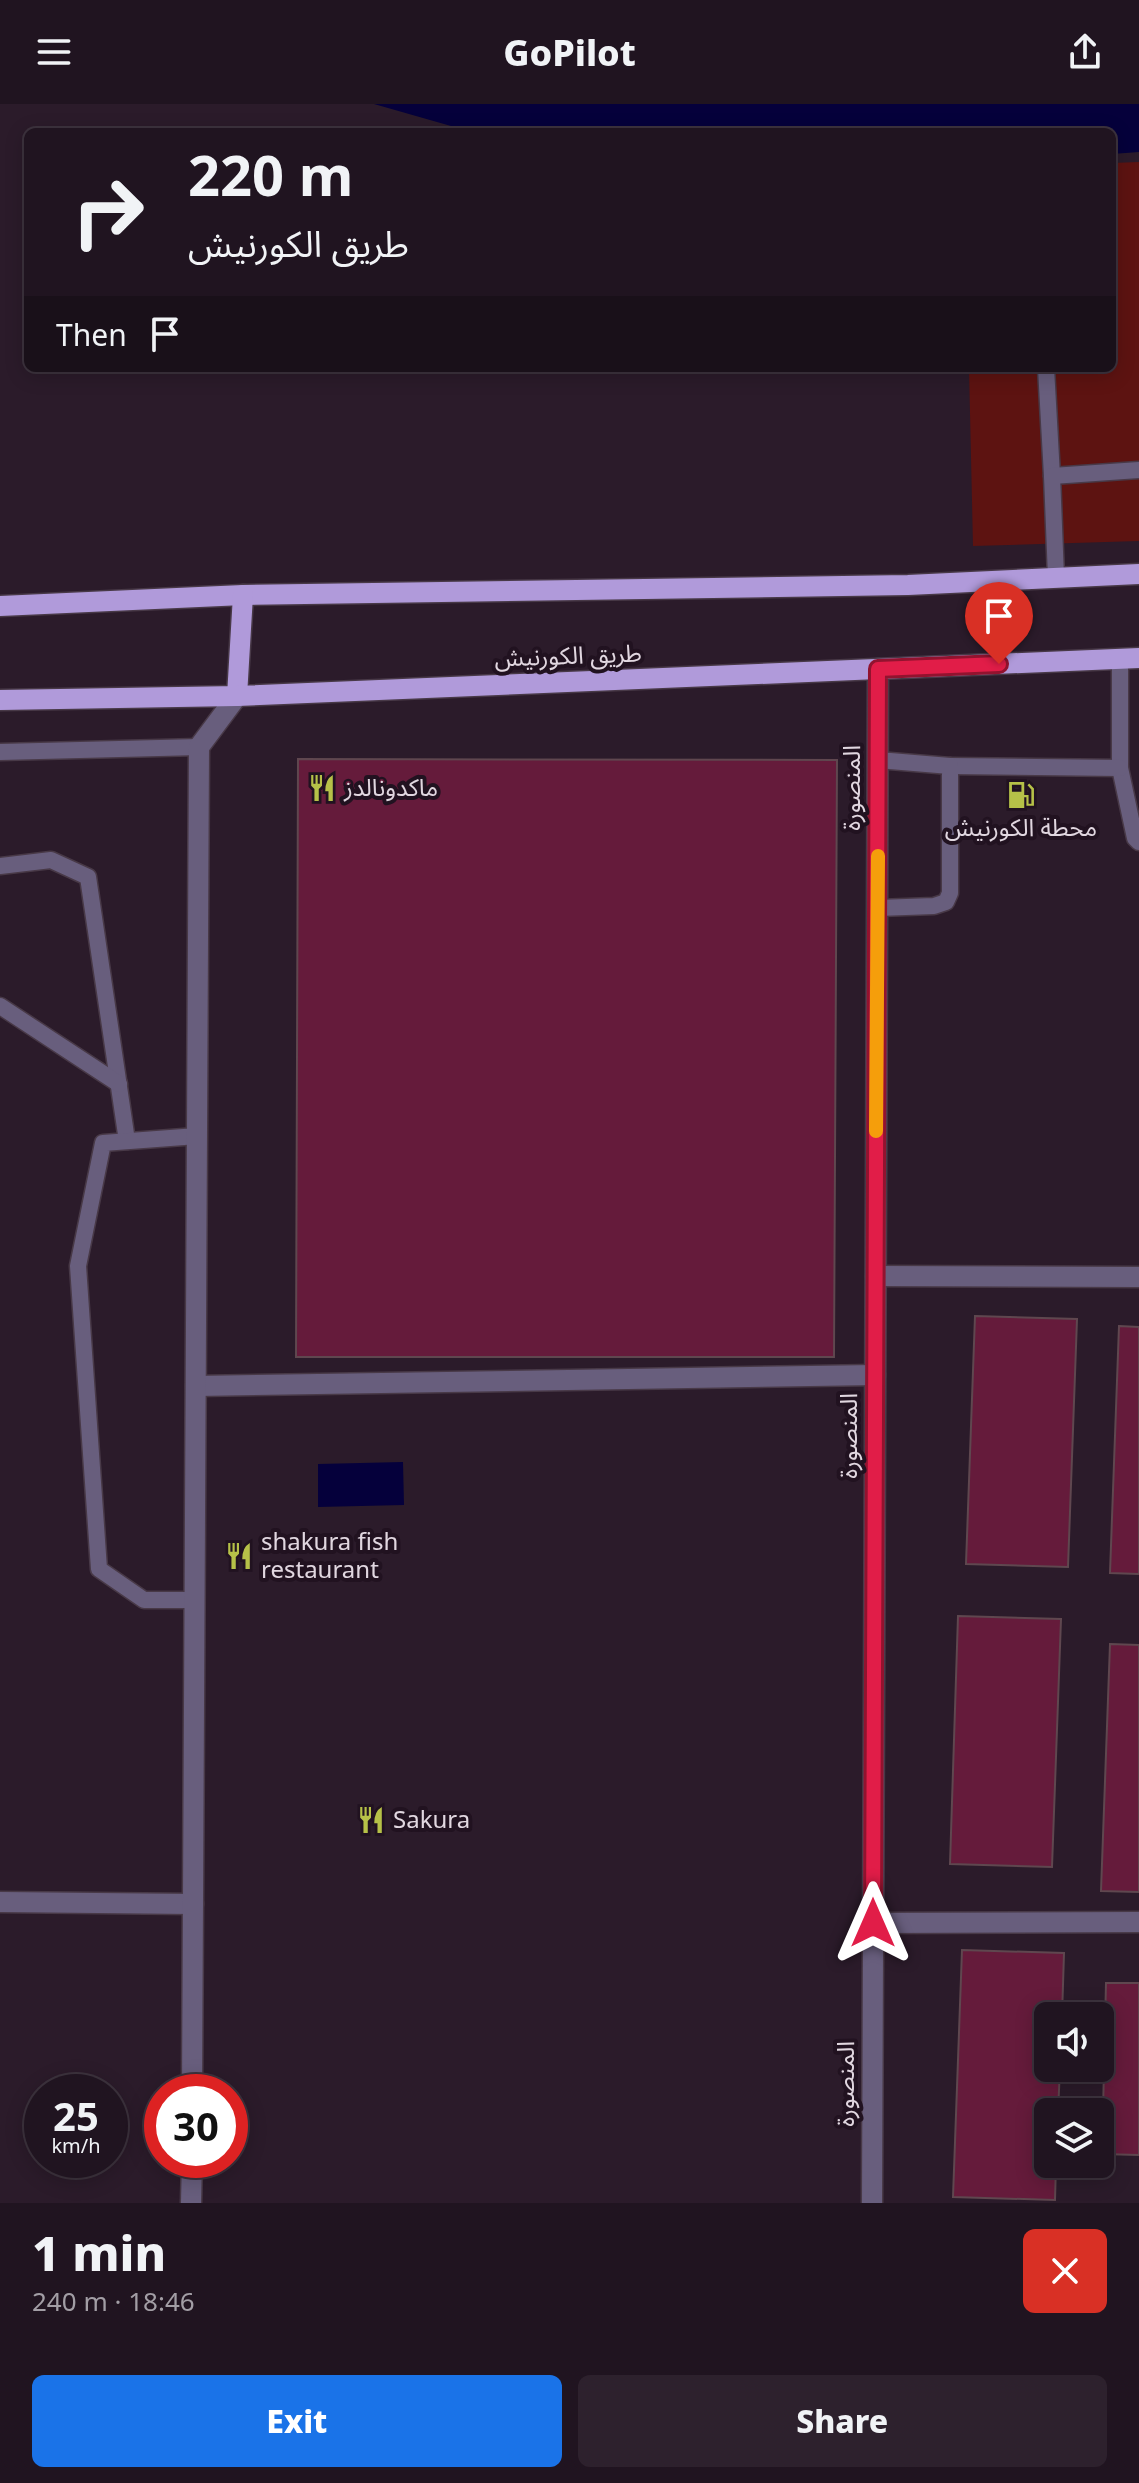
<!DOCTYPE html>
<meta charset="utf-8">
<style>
body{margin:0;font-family:"Noto Sans","Noto Sans Arabic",sans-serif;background:#2d212d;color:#f1f3f6;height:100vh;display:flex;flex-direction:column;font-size:30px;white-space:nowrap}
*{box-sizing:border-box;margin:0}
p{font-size:26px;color:#a29ea5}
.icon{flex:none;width:44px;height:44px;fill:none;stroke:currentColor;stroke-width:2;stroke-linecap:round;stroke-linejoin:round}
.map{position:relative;height:2099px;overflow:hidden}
.drawer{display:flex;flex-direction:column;background:#201420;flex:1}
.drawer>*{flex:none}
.hud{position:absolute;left:24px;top:24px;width:1092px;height:244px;border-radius:12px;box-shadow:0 4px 20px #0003,0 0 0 2px #3d333e;background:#201420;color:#f1f3f6;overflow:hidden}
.buttons{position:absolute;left:1034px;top:1898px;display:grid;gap:16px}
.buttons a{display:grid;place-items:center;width:80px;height:80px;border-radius:12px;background:#201420;box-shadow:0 4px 20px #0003,0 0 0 2px #3d333e;font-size:40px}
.speed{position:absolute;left:24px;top:1970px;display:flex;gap:16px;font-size:40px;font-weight:700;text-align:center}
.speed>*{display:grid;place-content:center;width:104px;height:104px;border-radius:50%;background:#201420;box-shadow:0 4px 20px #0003,0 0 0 2px #3d333e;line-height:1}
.speed small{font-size:20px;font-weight:400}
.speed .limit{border:12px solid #d22;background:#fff;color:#111}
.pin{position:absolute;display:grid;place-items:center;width:68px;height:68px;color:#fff;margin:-82px -34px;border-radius:50% 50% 50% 0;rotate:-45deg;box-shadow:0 0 8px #0007}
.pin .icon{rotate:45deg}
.me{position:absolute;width:88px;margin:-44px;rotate:0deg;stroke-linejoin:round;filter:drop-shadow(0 0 6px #0008)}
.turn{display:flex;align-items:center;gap:28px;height:168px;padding:0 32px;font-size:36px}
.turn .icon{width:104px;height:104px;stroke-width:2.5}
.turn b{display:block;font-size:56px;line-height:68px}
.then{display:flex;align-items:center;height:76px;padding:0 32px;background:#0003;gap:16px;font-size:30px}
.round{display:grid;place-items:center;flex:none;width:84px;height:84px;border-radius:12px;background:#2d212d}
.summary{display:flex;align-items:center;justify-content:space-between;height:136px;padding:0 32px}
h1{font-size:48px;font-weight:800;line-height:60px}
.action{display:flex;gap:16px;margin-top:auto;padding:16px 32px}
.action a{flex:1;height:92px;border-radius:12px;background:#1a73e8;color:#fff;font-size:32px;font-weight:800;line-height:92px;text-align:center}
.action a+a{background:#2d212d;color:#f1f3f6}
header{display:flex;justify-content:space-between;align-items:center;height:104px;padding:0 32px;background:#201420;font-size:36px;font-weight:800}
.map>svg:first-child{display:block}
.green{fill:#5d1311}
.water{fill:#05003b}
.building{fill:#651b3b;stroke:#5f474f;stroke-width:2}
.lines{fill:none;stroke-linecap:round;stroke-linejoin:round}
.lane-casing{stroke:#483947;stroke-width:19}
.street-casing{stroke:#483947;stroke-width:23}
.primary-casing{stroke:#483947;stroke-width:23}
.lane{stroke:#685e7d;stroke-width:16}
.street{stroke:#685e7d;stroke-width:20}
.primary{stroke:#b09ada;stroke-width:20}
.route-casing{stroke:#92132f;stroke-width:20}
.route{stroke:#e11d48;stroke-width:14}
.slow{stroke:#f59e0b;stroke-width:14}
.labels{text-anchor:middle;stroke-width:8;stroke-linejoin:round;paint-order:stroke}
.street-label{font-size:24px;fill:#e1d7e0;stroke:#211220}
.poi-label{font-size:24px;fill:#e1d7e0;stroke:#211220;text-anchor:start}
</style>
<header><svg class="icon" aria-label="menu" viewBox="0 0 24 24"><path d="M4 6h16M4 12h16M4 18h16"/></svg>GoPilot<svg class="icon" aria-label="share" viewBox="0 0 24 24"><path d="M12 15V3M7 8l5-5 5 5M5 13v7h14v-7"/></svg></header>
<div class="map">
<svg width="1139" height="2099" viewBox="0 0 1139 2099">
<rect width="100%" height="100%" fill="#2b1b2a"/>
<polygon class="green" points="1139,58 1139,437 973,442 969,264 1112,264 1112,59"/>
<g class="water">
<polygon points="374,0 1139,0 1139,48 1112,50 1112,28 472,28"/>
<polygon points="403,1358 404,1401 318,1403 318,1360"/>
</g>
<g class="building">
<polygon points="298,655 837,656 834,1253 296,1253"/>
<polygon points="975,1212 1077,1215 1068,1463 966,1460"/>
<polygon points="1119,1222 1139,1223 1139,1470 1110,1469"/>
<polygon points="958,1512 1061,1515 1052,1763 950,1760"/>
<polygon points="1110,1540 1139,1541 1139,1788 1101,1787"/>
<polygon points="962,1846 1064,1849 1062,1912 1048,1912 1048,1964 1060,1964 1058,2008 1048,2008 1048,2060 1056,2060 1055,2096 953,2093"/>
<polygon points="1106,1879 1139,1879 1139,2051 1102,2050"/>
</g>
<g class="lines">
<g class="lane-casing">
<g id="lane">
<polyline points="1046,264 1052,372"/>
<polyline points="1056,473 1052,372 1139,366"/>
<polyline points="1120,555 1120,664 1135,734 1139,738"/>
<polyline points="0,648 199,643"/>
<polyline points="950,662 1120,664"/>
<polyline points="0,762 51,756 88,773 127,1037"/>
<polyline points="878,804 934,802 946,798 950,789 950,662 878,656"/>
<polyline points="0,902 119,980"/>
<polyline points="194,1496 144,1496 99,1465 78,1162 103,1039 197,1032"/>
</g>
</g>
<g class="street-casing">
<g id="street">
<polyline points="876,1172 1139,1173"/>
<polyline points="196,1282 875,1271"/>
<polyline points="0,1798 193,1800"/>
<polyline points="873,1819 1139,1818"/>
<polyline points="192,1988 199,643 237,592"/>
<polyline points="191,2099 192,2056"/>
<polyline points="872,2099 878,565"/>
</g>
</g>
<g class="primary-casing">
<g id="primary">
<polyline points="0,502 243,491 908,481 1139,470"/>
<polyline points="237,592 243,491"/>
<polyline points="0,596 237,592 1139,554"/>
</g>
</g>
<use href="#lane" class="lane"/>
<use href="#street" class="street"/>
<use href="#primary" class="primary"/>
</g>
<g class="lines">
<g class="route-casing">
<polyline id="route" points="873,1819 878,565 999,560"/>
</g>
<use href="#route" class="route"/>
<polyline class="slow" points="876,1027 878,752"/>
</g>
<defs>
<g id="restaurant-bare" transform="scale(2.16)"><path d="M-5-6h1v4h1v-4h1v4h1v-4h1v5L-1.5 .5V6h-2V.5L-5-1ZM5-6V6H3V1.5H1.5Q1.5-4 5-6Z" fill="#b6c148" stroke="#211220" stroke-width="2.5" paint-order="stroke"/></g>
<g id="fuel-bare" transform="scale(2.16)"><path d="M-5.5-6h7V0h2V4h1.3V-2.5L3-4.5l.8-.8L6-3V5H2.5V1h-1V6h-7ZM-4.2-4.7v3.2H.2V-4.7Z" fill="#b6c148" stroke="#211220" stroke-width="2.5" paint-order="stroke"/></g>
</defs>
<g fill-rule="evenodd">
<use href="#restaurant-bare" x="322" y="684"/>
<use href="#fuel-bare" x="1021" y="691"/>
<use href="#restaurant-bare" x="239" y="1452"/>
<use href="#restaurant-bare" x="371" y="1716"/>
</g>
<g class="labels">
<g class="street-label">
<text transform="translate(568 552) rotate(-2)" y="8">طريق الكورنيش</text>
<text transform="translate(852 684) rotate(-90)" y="8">المنصورة</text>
<text transform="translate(849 1332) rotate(-90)" y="8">المنصورة</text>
<text transform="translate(846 1980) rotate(-90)" y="8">المنصورة</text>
</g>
<g class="poi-label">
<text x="344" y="692">ماكدونالدز</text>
<text x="1021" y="732" text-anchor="middle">محطة الكورنيش</text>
<text x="261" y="1446">shakura fish<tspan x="261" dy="28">restaurant</tspan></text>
<text x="393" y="1724">Sakura</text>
</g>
</g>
</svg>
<div class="buttons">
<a><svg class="icon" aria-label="sound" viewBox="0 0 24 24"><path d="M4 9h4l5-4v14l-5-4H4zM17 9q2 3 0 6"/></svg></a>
<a><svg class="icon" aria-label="layers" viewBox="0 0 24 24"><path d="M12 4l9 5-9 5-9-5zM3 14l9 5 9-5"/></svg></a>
</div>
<div class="speed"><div>25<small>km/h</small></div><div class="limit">30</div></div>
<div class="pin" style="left:999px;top:560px;background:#d93025"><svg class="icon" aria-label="arrive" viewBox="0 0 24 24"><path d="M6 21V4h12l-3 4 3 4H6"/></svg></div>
<svg class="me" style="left:873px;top:1819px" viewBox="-20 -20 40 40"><path d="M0-17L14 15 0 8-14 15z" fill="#e11d48" stroke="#fff" stroke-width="4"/></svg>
<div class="hud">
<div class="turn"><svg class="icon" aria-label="right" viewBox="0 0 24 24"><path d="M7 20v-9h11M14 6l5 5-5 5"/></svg><div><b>220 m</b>طريق الكورنيش</div></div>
<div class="then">Then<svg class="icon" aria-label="arrive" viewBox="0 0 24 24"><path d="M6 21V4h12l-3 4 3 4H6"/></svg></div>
</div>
</div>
<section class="drawer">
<div class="summary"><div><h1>1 min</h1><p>240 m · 18:46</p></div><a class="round" style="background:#d93025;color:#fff"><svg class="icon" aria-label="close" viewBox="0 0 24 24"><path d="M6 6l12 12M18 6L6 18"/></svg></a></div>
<div class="action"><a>Exit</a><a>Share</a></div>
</section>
